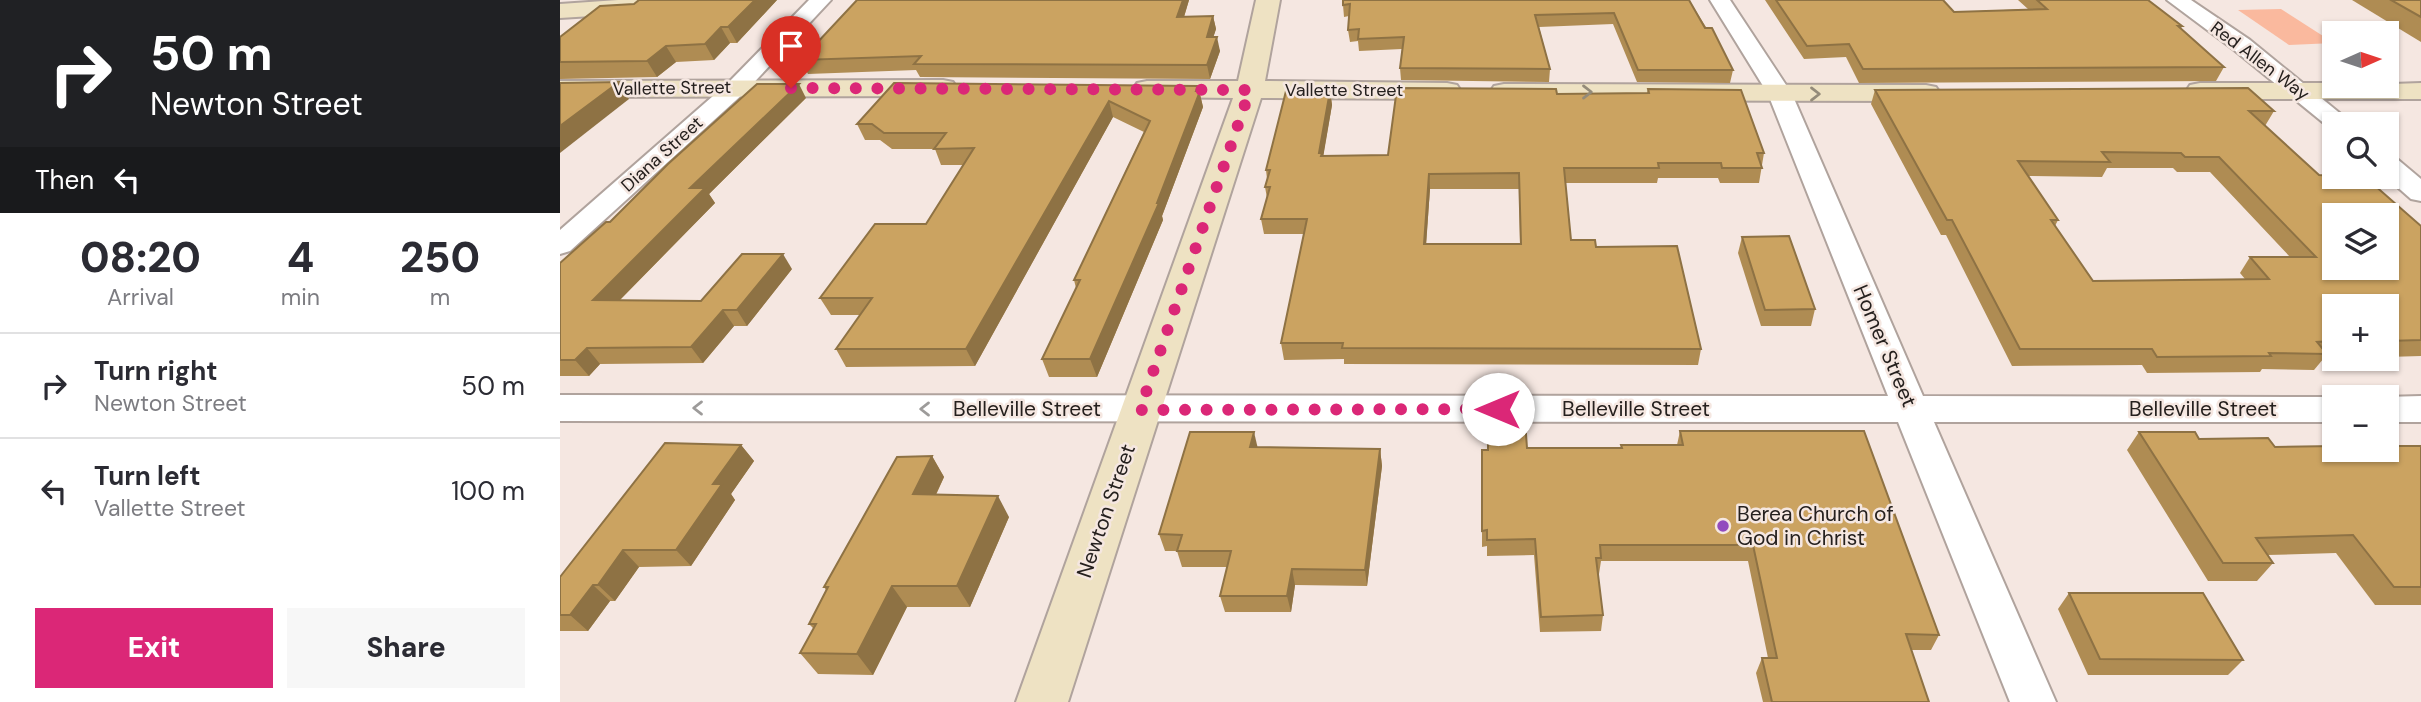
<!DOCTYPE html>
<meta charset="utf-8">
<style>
body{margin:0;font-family:"DM Sans",sans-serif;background:#f7f7f7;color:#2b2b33;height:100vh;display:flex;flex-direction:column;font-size:26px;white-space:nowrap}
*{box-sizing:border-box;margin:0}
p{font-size:23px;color:#7c7c81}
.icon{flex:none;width:38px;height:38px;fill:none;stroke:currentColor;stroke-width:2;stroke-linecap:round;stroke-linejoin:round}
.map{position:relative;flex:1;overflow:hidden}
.panel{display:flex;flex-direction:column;background:#fff;width:560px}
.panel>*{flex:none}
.guide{background:#202124;color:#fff;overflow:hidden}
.needle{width:46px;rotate:87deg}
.buttons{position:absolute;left:1762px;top:21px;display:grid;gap:14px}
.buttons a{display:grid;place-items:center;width:77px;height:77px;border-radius:0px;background:#fff;box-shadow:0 2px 5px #0004;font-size:35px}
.pin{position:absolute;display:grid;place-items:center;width:60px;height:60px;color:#fff;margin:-72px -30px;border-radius:50% 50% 50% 0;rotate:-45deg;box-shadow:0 0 7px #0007}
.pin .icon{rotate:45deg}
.me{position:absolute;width:77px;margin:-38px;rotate:270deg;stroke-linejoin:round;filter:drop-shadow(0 0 5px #0008)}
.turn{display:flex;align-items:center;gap:24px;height:147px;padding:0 35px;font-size:32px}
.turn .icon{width:91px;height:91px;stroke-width:2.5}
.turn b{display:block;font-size:49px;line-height:60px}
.then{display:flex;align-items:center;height:66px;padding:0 35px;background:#0003;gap:14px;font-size:26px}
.eta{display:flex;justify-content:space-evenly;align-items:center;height:119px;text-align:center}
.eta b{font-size:42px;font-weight:800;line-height:49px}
.primary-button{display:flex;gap:14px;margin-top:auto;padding:14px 35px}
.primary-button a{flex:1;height:80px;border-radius:0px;background:#db2777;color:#fff;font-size:28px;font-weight:800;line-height:80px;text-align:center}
.primary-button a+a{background:#f7f7f7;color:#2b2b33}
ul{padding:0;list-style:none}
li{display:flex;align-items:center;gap:21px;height:105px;padding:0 35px;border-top:2px solid #e1e1e2}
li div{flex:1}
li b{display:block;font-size:26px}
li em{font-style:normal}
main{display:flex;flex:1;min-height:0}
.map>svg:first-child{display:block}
.green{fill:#fab99e}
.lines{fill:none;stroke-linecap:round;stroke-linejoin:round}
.street-casing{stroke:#b0a39d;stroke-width:4}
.secondary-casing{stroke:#b0a39d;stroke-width:4}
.street{fill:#fff;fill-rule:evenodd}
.secondary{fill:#eee2c3;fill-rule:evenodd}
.wall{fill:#af8c53;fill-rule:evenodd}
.shaded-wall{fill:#8e7244}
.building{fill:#cba361;stroke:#8e7244;stroke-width:2;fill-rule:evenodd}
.oneway{stroke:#948b79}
.oneway2{stroke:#9d9b9a}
.route{stroke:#db2777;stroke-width:12;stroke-dasharray:0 21.6}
.poi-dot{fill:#924bbe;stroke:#f5e7e1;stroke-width:2.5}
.labels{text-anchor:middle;stroke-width:5;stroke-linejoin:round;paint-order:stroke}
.far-street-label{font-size:18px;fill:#25201e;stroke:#f5e7e1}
.street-label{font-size:21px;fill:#25201e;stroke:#f5e7e1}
.poi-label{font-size:21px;fill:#25201e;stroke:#f5e7e1;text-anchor:start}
</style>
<main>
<section class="panel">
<div class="guide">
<div class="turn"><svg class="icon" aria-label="right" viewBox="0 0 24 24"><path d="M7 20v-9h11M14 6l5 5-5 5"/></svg><div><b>50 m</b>Newton Street</div></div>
<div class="then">Then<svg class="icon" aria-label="left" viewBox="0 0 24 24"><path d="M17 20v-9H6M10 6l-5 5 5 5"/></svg></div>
</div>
<div class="eta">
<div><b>08:20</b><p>Arrival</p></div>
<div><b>4</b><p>min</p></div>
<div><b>250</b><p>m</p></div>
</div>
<ul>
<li><svg class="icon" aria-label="right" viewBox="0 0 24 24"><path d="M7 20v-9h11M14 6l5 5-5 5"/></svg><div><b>Turn right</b><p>Newton Street</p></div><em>50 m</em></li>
<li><svg class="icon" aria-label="left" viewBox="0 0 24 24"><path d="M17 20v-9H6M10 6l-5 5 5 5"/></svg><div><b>Turn left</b><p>Vallette Street</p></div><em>100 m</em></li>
</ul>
<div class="primary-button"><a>Exit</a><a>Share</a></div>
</section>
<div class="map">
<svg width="1861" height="702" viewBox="0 0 1861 702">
<rect width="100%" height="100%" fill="#f5e7e1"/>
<polygon class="green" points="1721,9 1774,43 1729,45 1678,10"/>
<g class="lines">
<g class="street-casing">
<g id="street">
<polygon points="249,0 271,0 185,92 10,251 0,254 0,230 169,82"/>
<polygon points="1150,0 1170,0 1232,94 1363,396 1777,397 1774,397 1774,422 1374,422 1496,702 1450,702 1338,422 0,421 0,395 1328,396 1208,94"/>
<polygon points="1607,0 1631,0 1690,40 1793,124 1774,124 1774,130 1771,129 1674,50"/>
<polygon points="1827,156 1836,158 1861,179 1861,201 1851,199 1826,177"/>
<polygon points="1861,396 1861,422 1827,422 1827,397 1824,397"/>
</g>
</g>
<g class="secondary-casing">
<g id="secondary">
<polygon points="58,0 187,0 184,5 175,7 0,18 0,4"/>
<polygon points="696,0 720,0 705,81 887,83 897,85 901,91 897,97 887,99 701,98 508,702 456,702 673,98 587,97 577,95 573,89 577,83 587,81 678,81"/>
<polygon points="383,80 393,82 397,88 393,94 383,96 0,97 0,81"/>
<polygon points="1640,83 1774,83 1774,86 1861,83 1861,99 1640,99 1630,97 1626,91 1630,85"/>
<polygon points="944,84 1366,85 1376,87 1380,93 1376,99 1366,101 944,100 934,98 930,92 934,86"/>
</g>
</g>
<use href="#street" class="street"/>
<use href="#secondary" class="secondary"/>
</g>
<g class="wall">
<polygon points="79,0 217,0 177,43 170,43 154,60 116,62 97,77 0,79 0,37 74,4"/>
<polygon points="297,0 629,0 624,17 653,16 656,29 653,37 660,51 650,79 360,77 356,70 248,74 241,60"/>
<polygon points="1129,0 1173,70 1170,83 1077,82 1053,24 979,27 990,69 989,82 841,80 840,68 842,49 799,51 798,41 790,42 788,30 789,16 784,17 783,5"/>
<polygon points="1205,0 1383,0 1394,12 1468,9 1458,0 1588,0 1622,26 1621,29 1664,67 1656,81 1299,83 1286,57 1244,59"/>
<polygon points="1792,0 1861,0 1861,42"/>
<polygon points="638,86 643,107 602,216 603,220 537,377 489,377 482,359 516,288 514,280 584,132 553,117 415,366 286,367 276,349 300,315 271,315 260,298 366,224 404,165 381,165 375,149 332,149 320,140 305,140 297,124"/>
<path d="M1088,89L1204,153L1199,183H1160L1158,178H1098L1097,183H1005L1011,240L1036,247L1141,349L1138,365L784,364V359L724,360L721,343L744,234H704L701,219L707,198L705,187L707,179L706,170L770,91L772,105L763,156L828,155L997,94L1087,93ZM870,189H959L960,244H866Z"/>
<path d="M1315,90L1714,111L1705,126L1759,175L1861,226V356L1827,357V306H1774V357L1764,358L1754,370L1702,369L1700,372L1587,373L1582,365L1452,366L1386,235H1381L1311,104ZM1547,168H1613L1617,172H1650L1730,257H1690L1680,273L1685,279L1533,281L1495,226L1498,220L1468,176L1542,177Z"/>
<polygon points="246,98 149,194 155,203 60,300 141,301 232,269 187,326 174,326 143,363 40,364 29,376 0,376 0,263"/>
<polygon points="1182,237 1255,309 1251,326 1201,326 1178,253"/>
<polygon points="1120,431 1379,635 1371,650 1351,650 1369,702 1203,702 1196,673 1202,658 1208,658 1188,561 1041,561 1039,574 1038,574 1043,615 1041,631 980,632 974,555 927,556 927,546 922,547 922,450 1061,448 1061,445 1117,445"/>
<polygon points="1579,432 1715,447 1861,446 1861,605 1815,605 1776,553 1707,555 1713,563 1697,581 1648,581 1567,450"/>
<polygon points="181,445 194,461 171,494 175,500 131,566 79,567 55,601 50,601 28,631 0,631 0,577"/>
<polygon points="697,447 820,449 822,466 807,586 735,585 731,612 665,612 660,596 667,567 622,567 617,551 605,551 599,534"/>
<polygon points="372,456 384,477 376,495 449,517 410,607 347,607 313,675 258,674 240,653 254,629 249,624 266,590 264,587"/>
<polygon points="1509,593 1683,660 1668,675 1528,675 1498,609"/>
</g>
<g class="shaded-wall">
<polygon points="195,0 217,0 177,43 168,27"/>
<polygon points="623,0 629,0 620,30 617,17"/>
<polygon points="653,16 656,29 649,51 647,37"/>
<polygon points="161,27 170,43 154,60 145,44"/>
<polygon points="657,37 660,51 650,79 647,65"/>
<polygon points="106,46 116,62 97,77 87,61"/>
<polygon points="59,82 69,99 0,153 0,126"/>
<polygon points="239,84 246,98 149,194 155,203 45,315 33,300 130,188"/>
<polygon points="638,86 643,107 602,216 603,220 537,377 530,359 597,203"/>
<polygon points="770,91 772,105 763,158 759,153"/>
<polygon points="549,101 553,117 415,366 406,349"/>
<polygon points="869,174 870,189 865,260 864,244"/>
<polygon points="223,254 232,269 187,326 177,310"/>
<polygon points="163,310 174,326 143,363 131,347"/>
<polygon points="27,348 40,364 29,376 15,360"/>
<polygon points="694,432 698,449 690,447"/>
<polygon points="181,445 194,461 171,494 175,500 131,566 116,550 153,484"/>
<polygon points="820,449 822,466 807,586 805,570"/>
<polygon points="372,456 384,477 366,515 353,494"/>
<polygon points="438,496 449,517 410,607 397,586"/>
<polygon points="63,550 79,567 55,601 38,585"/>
<polygon points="732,569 735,585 731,612 727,596"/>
<polygon points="33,585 50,601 28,631 10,615"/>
<polygon points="332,586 347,607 313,675 297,654"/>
</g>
<g class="building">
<polygon points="79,0 195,0 168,27 161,27 145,44 106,46 87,61 0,62 0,37 40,6 74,4"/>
<polygon points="297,0 623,0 617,17 653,16 647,37 657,37 647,65 354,64 361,56 241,60"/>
<polygon points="783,0 1129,0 1145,28 1152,28 1173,70 1078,70 1054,13 975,15 990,69 840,68 844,37 798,39 799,29 788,30 790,4 783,5"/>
<polygon points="1216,0 1383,0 1394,12 1487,9 1477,0 1588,0 1622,26 1618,26 1664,67 1303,69 1289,44 1247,46"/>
<polygon points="1831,0 1861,0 1861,17"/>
<polygon points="59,82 0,126 0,83"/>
<polygon points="334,83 638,86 636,91 640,91 597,203 599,203 530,359 482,359 520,280 514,280 590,121 549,101 406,349 276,349 312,298 260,298 315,224 366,224 414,148 374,149 386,133 324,133 312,124 297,124"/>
<polygon points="197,84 239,84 130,188 145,188 33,300 141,301 182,254 223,254 177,310 163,310 131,347 27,348 15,360 0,360 0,263 46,222 50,222 108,164"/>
<path d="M837,88L996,89L997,94L1089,93L1088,89L1181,90L1204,153H1197L1202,168H1162L1161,163H1098L1099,168H1004L1011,240H1035L1036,247L1117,246L1141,349L782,348L783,343H721L747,219H701L710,187H705L710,170H706L726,91H770L759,153H762L761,156L828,155ZM959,173L961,244H864L869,174Z"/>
<path d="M1688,88L1714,111H1689L1759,175L1774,176V177H1805L1861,226V340L1827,341V306H1774V341L1757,342L1767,354L1709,353L1711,356L1597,357L1592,349H1460L1392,220H1387L1315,90ZM1542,152L1621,153L1625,157H1659L1756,257H1690L1709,279L1533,281L1491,220H1498L1458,161L1550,162ZM1774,215H1827V268H1774Z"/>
<polygon points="1229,236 1255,309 1205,310 1182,237"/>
<polygon points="1120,431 1304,431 1379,635 1346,634 1369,702 1212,702 1202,658 1217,658 1193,545 1040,545 1041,558 1036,558 1043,615 981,617 975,539 927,540 927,530 922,531 922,450 928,450 928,435 966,434 967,448 1062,448 1061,445 1123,445"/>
<polygon points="630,432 694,432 690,447 820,449 805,570 732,569 727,596 660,596 671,551 617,551 622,535 599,534"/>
<polygon points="1579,432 1635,432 1639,439 1708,438 1715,447 1774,446 1774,450 1827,450 1827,446 1861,446 1861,587 1834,587 1793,535 1696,538 1713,563 1663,563"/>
<polygon points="105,443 181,445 153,484 162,484 116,550 63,550 38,585 33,585 10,615 0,615 0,577"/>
<polygon points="372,456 353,494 438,496 397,586 332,586 297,654 240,653 256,624 249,624 268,587 264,587 337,457"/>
<polygon points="1509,593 1643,593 1683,660 1540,659"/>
</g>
<defs><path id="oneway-chevron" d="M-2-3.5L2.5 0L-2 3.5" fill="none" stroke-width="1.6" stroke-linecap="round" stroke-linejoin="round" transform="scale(1.75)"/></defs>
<g class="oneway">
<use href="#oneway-chevron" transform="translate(1027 92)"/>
<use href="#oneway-chevron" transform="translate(1255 94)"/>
</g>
<g class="oneway2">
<use href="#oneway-chevron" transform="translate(138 408) rotate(-180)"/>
<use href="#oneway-chevron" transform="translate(365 409) rotate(-180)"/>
</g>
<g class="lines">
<polyline class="route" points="231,88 690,90 580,410 938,409"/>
</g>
<circle class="poi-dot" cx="1163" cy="526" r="7"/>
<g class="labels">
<g class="far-street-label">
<text transform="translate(1700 61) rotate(37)" y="6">Red Allen Way</text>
<text transform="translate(112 88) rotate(-1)" y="6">Vallette Street</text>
<text x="784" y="96">Vallette Street</text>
<text transform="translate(102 154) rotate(-42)" y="6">Diana Street</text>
</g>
<g class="street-label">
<text transform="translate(1325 346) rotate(67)" y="7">Homer Street</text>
<text x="467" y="416">Belleville Street</text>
<text x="1076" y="416">Belleville Street</text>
<text x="1643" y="416">Belleville Street</text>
<text transform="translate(546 511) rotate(-71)" y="7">Newton Street</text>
</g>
<g class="poi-label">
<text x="1177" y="521">Berea Church of<tspan x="1177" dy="24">God in Christ</tspan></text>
</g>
</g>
</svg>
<div class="buttons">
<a><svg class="needle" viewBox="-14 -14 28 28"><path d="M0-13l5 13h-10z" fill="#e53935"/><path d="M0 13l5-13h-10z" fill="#7c7c81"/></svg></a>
<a><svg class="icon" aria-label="search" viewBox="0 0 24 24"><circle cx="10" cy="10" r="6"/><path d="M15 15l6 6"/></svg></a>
<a><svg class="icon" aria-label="layers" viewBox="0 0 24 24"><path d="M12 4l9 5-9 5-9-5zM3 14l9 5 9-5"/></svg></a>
<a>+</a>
<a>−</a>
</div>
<div class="pin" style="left:231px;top:88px;background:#d93025"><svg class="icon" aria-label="arrive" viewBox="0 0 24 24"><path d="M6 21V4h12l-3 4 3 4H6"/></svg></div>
<svg class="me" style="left:938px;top:409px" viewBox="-20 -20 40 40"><circle r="19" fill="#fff"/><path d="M0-13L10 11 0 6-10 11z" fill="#db2777"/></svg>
</div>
</main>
